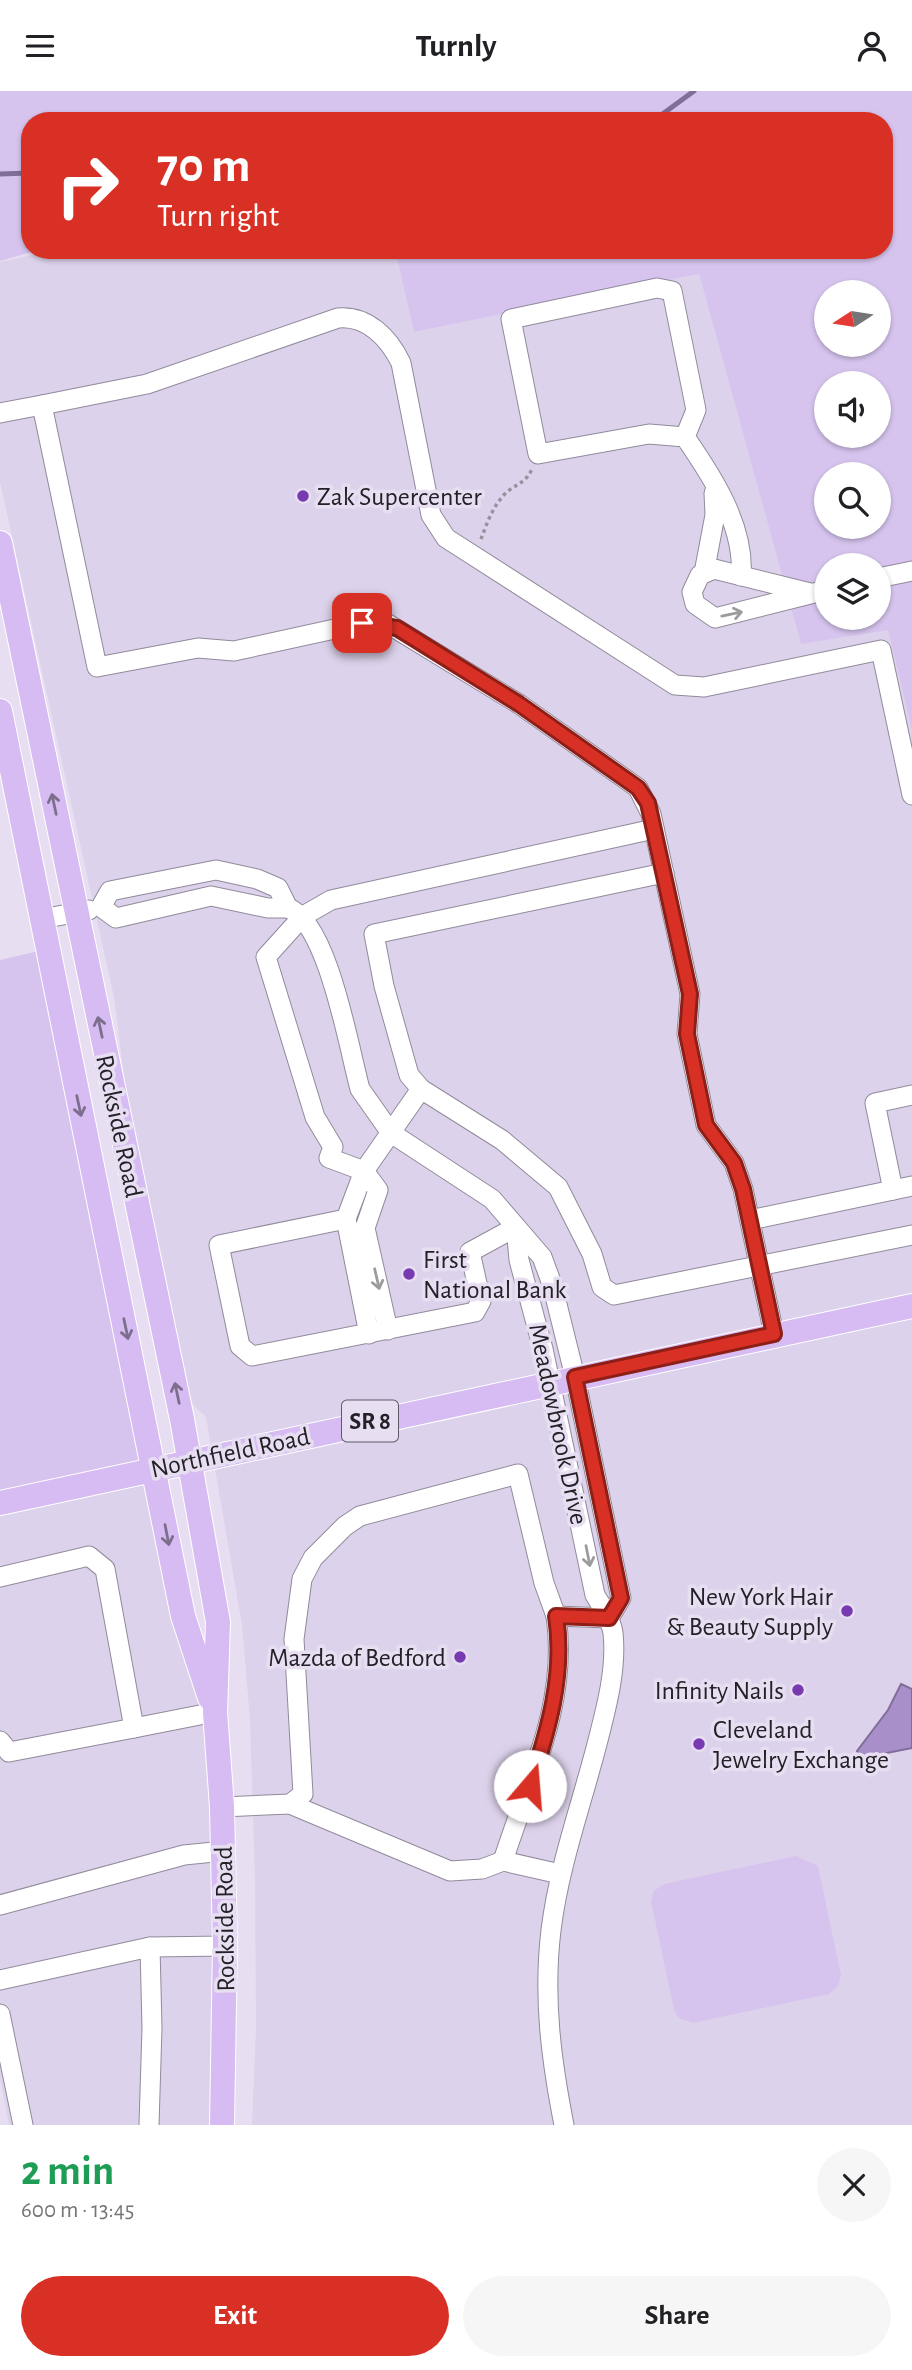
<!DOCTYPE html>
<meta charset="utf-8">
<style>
body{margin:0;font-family:"Alegreya Sans",sans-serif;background:#f6f6f6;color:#202124;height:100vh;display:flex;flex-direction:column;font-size:26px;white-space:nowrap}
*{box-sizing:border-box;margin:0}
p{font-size:23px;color:#757577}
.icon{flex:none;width:38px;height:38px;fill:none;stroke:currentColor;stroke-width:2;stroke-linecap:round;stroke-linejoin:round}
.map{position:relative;height:2034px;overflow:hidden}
.details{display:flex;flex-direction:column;background:#fff;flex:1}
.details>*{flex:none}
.guide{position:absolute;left:21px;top:21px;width:872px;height:147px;border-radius:28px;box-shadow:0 2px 5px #0004;background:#d93025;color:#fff;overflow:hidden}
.needle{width:46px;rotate:258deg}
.controls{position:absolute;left:814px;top:189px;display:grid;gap:14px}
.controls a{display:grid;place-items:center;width:77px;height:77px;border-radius:50%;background:#fff;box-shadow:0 2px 5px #0004;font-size:35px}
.pin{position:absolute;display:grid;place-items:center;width:60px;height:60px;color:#fff;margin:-30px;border-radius:14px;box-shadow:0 4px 10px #0006}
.me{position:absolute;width:77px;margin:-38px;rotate:18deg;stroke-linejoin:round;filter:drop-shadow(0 0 5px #0008)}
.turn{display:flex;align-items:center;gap:24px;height:147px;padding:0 21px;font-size:32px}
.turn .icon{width:91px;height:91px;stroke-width:2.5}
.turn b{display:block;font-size:49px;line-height:60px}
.round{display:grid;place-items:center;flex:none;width:74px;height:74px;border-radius:37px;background:#f6f6f6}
.summary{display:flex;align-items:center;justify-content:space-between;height:119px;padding:0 21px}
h1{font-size:42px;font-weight:600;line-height:52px;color:#1e9e55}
.primary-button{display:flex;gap:14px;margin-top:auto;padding:14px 21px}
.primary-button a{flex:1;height:80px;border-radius:42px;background:#d93025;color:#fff;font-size:28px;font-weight:600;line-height:80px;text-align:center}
.primary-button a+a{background:#f6f6f6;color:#202124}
header{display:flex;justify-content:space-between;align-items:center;height:91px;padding:0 21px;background:#fff;font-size:32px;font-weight:600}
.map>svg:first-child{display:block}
.built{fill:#ddd2eb}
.green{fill:#d6c4ee;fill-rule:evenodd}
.water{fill:#a98fc9;stroke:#816e98;stroke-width:2}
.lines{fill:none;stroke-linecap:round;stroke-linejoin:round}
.stream{stroke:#816e98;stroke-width:5}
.minor-casing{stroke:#918a9b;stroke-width:21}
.major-casing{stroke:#fff;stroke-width:26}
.path{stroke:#98929f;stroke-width:3.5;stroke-dasharray:3.5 3.5;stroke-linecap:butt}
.minor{stroke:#fff;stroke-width:19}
.major{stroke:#d6bcf2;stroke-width:24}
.oneway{stroke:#9c9b9e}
.oneway2{stroke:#7c6e8c}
.route-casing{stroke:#8d1f18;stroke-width:18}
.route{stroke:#d93025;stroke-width:12}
.poi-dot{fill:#783ab0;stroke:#e7dff1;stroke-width:2.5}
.labels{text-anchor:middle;stroke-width:7;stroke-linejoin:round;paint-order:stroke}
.shield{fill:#e7dff1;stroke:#5e5964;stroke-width:2}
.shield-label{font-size:24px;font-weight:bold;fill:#232027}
.poi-label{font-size:26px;fill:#232027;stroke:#e7dff1;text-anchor:start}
.street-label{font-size:26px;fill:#232027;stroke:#e7dff1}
</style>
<header><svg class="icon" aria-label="menu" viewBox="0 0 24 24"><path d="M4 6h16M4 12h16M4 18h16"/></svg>Turnly<svg class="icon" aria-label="person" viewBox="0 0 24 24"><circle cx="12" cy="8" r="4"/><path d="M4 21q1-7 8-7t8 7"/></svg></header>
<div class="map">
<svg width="912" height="2034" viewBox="0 0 912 2034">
<rect width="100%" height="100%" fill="#e7dff1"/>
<g class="built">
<polygon points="55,159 395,159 414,241 699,183 801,552 888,538 912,640 912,2034 252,2034 256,1938 255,1789 250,1629 242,1534 206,1326 193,1314 181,1273 125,993 114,906 0,391 0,171"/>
<polygon points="154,1377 215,1621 222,2034 9,2034 0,1987 0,1412"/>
</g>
<g class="green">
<path d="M0,0H912V640L888,539L801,553L699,183L414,241L395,159H884V30H30V159H39L0,170ZM826,201H878V254H826ZM826,292H878V345H826ZM826,383H878V436H826ZM826,474H878V527H826Z"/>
<polygon points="47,858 154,1377 0,1412 0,869"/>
<polygon points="796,1765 818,1775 841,1884 838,1895 829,1903 693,1932 679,1927 674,1919 651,1810 654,1800 664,1793"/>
</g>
<polygon class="water" points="901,1593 912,1598 912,1657 862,1667 857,1660 888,1619"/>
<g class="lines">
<g class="stream">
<polyline points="653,30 694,0"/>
<polyline points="0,83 30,82"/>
</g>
<g class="minor-casing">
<g id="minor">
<path d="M42,314L147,293L338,227C367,224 389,247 401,272L431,424L446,447L675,594L704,596L881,559L912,704"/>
<polyline points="0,322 42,314 97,576 198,557 234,560 362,532 388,533 519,613 638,697 651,723 690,903 687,943 706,1034 734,1072 743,1098 774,1243"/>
<path d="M685,346L696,319L672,200L657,197L511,228L538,363L649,343L685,346C712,385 745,435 741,485"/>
<polyline points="704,482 715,424 714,402"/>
<polyline points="878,487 912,480"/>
<polyline points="810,502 714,478 700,484 692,501 695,513 715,527 826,499"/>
<polygon points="216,779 257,788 278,797 288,817 268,817 211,805 116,827 101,816 110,800"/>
<polyline points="664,782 374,843 384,895 409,984 421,998 502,1049 558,1096 592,1163 602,1196 614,1204 912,1144"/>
<path d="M288,817C328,831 349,958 360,998L391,1042L492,1108L542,1166L552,1193L575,1286L621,1507L609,1527"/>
<polyline points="42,828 89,819"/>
<polyline points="421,998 364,1080 329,1067 333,1056 315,1026 266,866 303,825 331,809 654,738"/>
<polyline points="893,1099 875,1012 912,1004"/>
<polyline points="346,1128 219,1154 240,1255 252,1265 475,1221 481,1210 470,1161 516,1136"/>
<polyline points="750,1129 912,1095"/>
<path d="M516,1136L519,1169L543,1258L595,1504C602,1516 611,1528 613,1542C617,1578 606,1618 597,1653C581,1715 559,1775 551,1839C543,1906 551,1968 564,2034"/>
<polyline points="369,1243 346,1128 364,1080 378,1099 365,1137 388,1239"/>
<polyline points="0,1486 89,1465 105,1478 134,1637 215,1621"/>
<polyline points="0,1650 9,1661 134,1637"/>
<polyline points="290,1713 450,1780 482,1778 503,1770"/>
<polyline points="222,1716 290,1713 303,1703 294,1548 302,1488 313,1467 345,1435 360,1425 518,1383 544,1492 556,1525"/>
<path d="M560,1783L503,1770C528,1691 569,1611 556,1525L609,1527"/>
<polyline points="0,1814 184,1764 224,1760"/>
<polyline points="0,1889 150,1856 225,1855"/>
<polyline points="0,1923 23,2034"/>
<polyline points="149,2034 152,1937 150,1856"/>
</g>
</g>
<g class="major-casing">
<g id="major">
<polyline points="0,452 182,1328 218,1531 215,1621 222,1716 225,1855 222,2034"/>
<polyline points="0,620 183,1525 210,1607"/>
<polyline points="0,1412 912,1215"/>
</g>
</g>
<path class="path" d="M481,448C487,432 494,412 508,400C519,392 526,391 532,378"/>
<use href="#minor" class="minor"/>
<use href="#major" class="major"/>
</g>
<defs><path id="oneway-shaft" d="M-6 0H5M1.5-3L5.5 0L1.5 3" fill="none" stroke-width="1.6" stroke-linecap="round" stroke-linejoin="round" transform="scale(1.75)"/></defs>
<g class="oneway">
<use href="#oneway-shaft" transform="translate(732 523) rotate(-12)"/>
<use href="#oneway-shaft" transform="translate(377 1188) rotate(77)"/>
<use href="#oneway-shaft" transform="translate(588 1465) rotate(79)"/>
</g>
<g class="oneway2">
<use href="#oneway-shaft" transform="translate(54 713) rotate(-102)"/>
<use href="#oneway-shaft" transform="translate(100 936) rotate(-102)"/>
<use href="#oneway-shaft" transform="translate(79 1015) rotate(78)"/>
<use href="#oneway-shaft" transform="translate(126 1238) rotate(78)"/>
<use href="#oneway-shaft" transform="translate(177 1302) rotate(-102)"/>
<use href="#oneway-shaft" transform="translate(167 1444) rotate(79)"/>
</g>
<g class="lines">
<g class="route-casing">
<path id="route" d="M362,532L397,537L519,613L638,697L648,712L690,903L687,943L706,1034L734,1072L743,1098L774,1243L575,1286L621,1507L609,1527L556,1525C565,1584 548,1640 530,1695"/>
</g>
<use href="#route" class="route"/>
</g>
<g class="poi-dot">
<circle cx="303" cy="405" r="7"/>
<circle cx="409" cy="1183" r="7"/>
<circle cx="847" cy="1520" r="7"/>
<circle cx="460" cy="1566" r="7"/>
<circle cx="798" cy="1599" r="7"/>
<circle cx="699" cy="1653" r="7"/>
</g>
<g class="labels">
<rect class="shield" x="342" y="1309.5" width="56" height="41" rx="5"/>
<g class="shield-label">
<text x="370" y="1338">SR 8</text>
</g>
<g class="poi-label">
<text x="317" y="414">Zak Supercenter</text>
<text x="423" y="1177">First<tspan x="423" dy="30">National Bank</tspan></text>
<text x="833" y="1514" text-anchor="end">New York Hair<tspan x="833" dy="30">&amp; Beauty Supply</tspan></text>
<text x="446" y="1575" text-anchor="end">Mazda of Bedford</text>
<text x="784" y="1608" text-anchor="end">Infinity Nails</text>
<text x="713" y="1647">Cleveland<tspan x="713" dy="30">Jewelry Exchange</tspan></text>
</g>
<g class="street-label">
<text transform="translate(120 1035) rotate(78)" y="9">Rockside Road</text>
<text transform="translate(559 1333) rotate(78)" y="9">Meadowbrook Drive</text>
<text transform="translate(230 1361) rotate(-12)" y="9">Northfield Road</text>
<text transform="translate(224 1828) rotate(-91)" y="9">Rockside Road</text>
</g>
</g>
</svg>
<div class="controls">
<a><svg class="needle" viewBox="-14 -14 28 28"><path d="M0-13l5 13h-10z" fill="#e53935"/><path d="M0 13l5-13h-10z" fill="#757577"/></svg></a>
<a><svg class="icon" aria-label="sound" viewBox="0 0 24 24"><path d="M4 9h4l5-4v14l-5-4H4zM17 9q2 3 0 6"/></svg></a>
<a><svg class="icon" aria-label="search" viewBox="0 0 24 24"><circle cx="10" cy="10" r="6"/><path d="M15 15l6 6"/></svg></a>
<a><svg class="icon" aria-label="layers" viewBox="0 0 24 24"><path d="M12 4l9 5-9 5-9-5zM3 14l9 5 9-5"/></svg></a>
</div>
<div class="pin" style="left:362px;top:532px;background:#d93025"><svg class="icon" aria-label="arrive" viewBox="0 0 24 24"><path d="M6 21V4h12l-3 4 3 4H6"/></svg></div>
<svg class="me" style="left:530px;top:1695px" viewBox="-20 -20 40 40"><circle r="19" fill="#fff"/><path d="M0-13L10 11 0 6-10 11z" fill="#d93025"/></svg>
<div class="guide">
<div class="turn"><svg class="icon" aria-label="right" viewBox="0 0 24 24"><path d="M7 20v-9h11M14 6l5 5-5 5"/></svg><div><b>70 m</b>Turn right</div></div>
</div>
</div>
<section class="details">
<div class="summary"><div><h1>2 min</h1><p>600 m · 13:45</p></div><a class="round"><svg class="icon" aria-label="close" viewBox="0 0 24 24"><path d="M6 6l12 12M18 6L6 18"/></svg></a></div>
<div class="primary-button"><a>Exit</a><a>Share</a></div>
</section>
